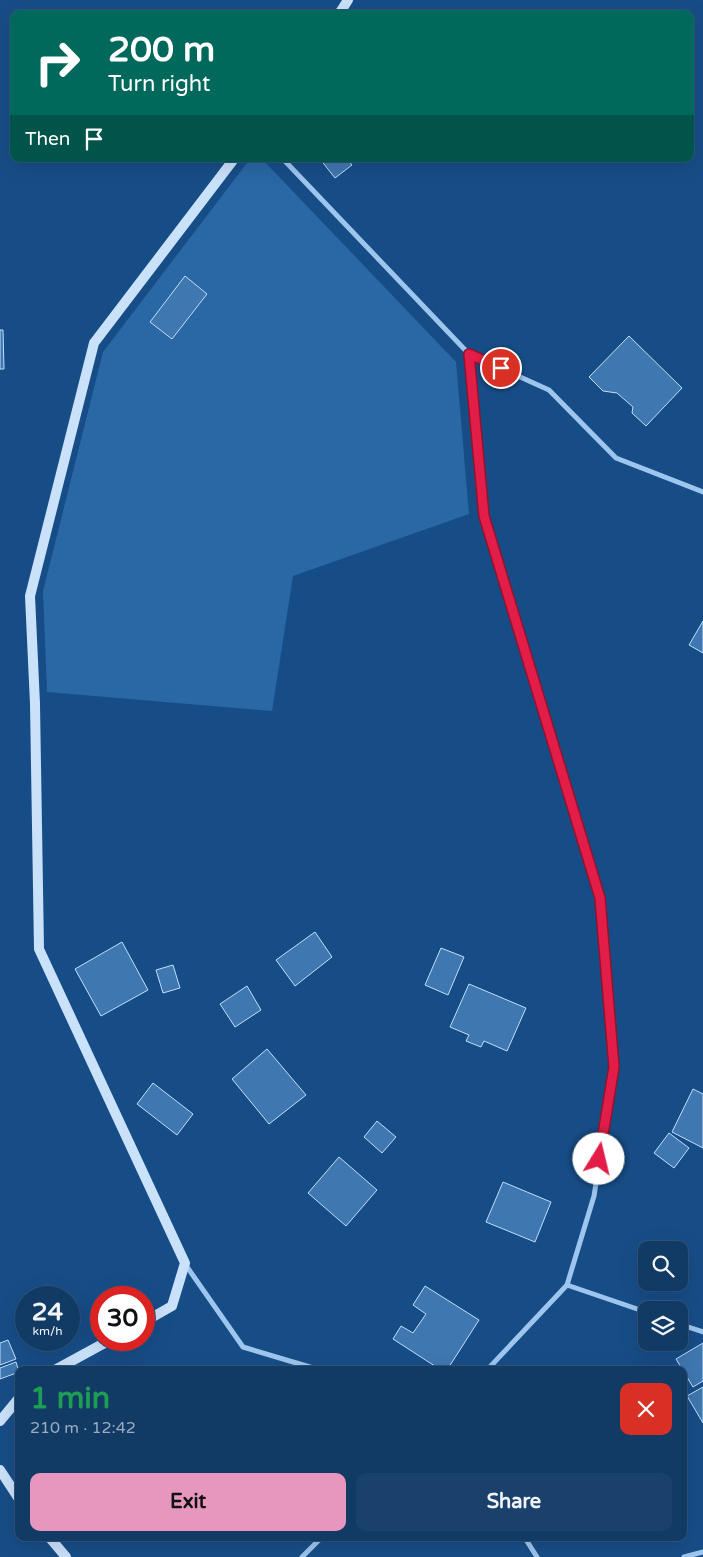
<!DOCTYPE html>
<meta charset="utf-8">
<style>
body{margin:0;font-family:"Varela Round",sans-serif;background:#1a416b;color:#f1f3f6;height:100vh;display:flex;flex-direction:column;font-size:19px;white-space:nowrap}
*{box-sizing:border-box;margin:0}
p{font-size:16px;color:#9cadbf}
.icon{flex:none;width:28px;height:28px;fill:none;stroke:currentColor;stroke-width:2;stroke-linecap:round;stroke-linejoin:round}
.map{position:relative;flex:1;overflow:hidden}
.side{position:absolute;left:15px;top:1366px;width:672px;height:175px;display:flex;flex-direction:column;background:#113a65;border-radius:10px;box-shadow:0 5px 20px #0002,0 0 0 1px #305479}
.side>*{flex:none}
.top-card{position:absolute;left:10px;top:10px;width:684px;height:152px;border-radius:10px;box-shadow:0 5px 20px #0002,0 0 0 1px #305479;background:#00695c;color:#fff;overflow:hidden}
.fabs{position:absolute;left:638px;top:1241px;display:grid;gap:10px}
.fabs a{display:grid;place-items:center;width:50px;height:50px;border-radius:10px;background:#113a65;box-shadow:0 5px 20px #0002,0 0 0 1px #305479;font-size:25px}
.speed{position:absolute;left:15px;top:1286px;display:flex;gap:10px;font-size:25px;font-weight:700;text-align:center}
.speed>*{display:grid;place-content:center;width:65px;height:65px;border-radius:50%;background:#113a65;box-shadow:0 5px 20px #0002,0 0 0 1px #305479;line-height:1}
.speed small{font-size:12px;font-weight:400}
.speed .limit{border:8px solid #d22;background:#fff;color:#111}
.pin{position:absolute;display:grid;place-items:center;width:42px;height:42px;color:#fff;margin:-21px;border:2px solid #fff;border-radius:50%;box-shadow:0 1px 5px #0007}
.me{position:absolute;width:55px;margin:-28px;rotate:9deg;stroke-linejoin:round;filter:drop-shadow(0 0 4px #0008)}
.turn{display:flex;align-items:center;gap:18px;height:105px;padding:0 15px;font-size:22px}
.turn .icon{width:65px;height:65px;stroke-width:2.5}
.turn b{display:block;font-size:35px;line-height:42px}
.then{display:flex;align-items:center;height:48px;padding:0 15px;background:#0003;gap:10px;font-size:19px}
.round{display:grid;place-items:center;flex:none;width:52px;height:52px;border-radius:10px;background:#1a416b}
.overview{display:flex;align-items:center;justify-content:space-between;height:85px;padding:0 15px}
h1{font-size:30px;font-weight:700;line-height:38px;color:#1e9e55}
.button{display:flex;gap:10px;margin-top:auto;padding:10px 15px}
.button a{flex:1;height:58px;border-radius:10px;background:#e797bd;color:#111;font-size:20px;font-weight:700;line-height:58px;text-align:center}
.button a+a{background:#1a416b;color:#f1f3f6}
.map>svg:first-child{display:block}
.green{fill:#2967a5}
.building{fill:#3f77b0;stroke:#c2defa}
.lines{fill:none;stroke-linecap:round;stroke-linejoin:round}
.street{stroke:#9dc5ee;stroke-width:5}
.secondary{stroke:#cae1fa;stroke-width:10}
.route-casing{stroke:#92132f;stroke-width:12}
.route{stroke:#e11d48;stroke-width:9}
</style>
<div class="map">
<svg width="703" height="1557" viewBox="0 0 703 1557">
<rect width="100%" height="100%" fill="#174d87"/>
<polygon class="green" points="250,159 262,159 456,362 469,514 293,576 272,711 47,692 43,591 103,352"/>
<g class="building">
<polygon points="320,159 347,159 352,165 335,178"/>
<polygon points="185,276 207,294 172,339 150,322"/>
<polygon points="0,330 3,330 4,369 0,369"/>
<polygon points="629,336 682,388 646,426 632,413 633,407 617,393 603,391 589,377"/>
<polygon points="703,621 703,653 689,645"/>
<polygon points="315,932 332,957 295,986 276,960"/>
<polygon points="122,942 148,990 101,1016 75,969"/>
<polygon points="441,948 464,957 448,995 425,985"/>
<polygon points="173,965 180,988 163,993 156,970"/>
<polygon points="469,984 526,1008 507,1051 484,1041 481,1047 466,1041 469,1035 450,1027"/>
<polygon points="247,986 261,1010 235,1027 220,1004"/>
<polygon points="267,1049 306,1095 269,1124 232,1079"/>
<polygon points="153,1083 193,1114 177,1135 137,1104"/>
<polygon points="693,1089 703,1094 703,1148 672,1132"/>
<polygon points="377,1121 396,1137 382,1153 364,1137"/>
<polygon points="669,1133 689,1148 674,1168 654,1153"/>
<polygon points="339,1157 377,1190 346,1226 308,1193"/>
<polygon points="503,1182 551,1202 535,1242 486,1222"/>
<polygon points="425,1286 479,1320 447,1370 441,1370 393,1339 401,1326 413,1333 426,1314 413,1305"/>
<polygon points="8,1340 16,1359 0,1365 0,1343"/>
<polygon points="703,1343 703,1381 693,1387 676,1359"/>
<polygon points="16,1362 19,1372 0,1379 0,1368"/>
<polygon points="703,1387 703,1423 687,1396"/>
</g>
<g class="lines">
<g class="street">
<polyline points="283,159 469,354 483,516 600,898 614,1067 594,1196 567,1285 487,1370"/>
<polyline points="469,354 549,390 616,458 703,492"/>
<polyline points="185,1264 243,1347 320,1370"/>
<polyline points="567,1285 646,1312"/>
<polyline points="679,1324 703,1332"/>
<polyline points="525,1538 537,1557"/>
<polyline points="302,1557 321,1538"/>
<polyline points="684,1557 703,1552"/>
</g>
<g class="secondary">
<polyline points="339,14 348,0"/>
<polyline points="144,1322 172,1306 185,1263 39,949 35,704 30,596 94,343 234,159"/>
<polyline points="55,1370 110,1340"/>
<polyline points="0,1421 19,1398"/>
<polyline points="0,1470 19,1499"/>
<polyline points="50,1538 66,1557"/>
</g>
</g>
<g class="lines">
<g class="route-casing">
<polyline id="route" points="501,368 469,354 484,516 600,898 614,1067 599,1159"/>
</g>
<use href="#route" class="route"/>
</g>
</svg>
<div class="fabs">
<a><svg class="icon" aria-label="search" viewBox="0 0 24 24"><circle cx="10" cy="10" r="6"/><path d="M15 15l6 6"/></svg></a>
<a><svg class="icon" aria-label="layers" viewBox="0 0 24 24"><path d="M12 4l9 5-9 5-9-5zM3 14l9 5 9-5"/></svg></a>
</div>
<div class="speed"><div>24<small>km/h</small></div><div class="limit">30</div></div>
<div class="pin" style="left:501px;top:368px;background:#d93025"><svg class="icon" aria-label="arrive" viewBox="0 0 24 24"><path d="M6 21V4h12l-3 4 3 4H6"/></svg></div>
<svg class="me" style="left:599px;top:1159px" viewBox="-20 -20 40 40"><circle r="19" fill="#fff"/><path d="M0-13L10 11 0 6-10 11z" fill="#e11d48"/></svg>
<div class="top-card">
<div class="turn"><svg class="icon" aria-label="right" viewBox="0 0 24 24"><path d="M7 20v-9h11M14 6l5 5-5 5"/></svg><div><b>200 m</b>Turn right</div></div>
<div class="then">Then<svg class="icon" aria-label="arrive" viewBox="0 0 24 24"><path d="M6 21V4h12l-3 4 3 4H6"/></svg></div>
</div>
<section class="side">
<div class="overview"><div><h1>1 min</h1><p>210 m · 12:42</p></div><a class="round" style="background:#d93025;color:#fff"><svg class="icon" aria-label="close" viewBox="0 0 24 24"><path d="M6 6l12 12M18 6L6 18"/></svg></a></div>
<div class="button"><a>Exit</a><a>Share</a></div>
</section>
</div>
